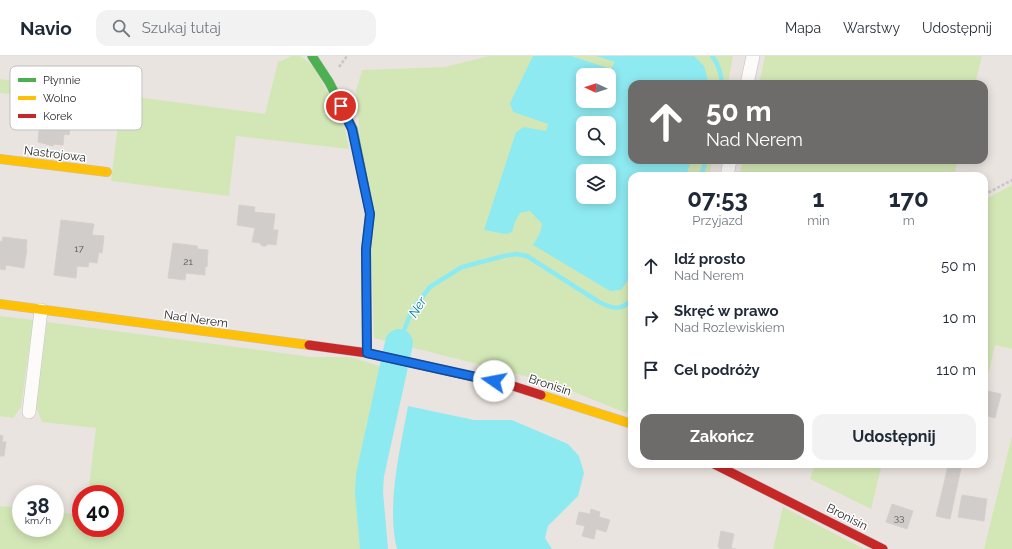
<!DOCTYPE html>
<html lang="pl">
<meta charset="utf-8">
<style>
body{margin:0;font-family:Raleway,sans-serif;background:#f2f2f3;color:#1f2937;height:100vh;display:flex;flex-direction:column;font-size:15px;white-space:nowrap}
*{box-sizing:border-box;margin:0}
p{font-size:13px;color:#747a83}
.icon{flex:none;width:22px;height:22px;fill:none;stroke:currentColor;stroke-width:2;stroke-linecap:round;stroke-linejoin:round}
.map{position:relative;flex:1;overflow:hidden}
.sheet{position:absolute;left:628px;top:116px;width:360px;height:296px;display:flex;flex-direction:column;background:#fff;border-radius:12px;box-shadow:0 2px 10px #0003}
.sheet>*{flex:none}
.guide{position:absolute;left:628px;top:24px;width:360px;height:84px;border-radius:12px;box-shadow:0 2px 10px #0003;background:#6e6c6a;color:#fff;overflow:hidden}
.needle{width:26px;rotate:274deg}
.controls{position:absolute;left:576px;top:12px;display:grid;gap:8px}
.controls a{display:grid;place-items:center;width:40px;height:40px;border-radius:8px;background:#fff;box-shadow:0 2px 10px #0003;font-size:20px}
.speed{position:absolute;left:12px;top:429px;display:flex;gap:8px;font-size:20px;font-weight:700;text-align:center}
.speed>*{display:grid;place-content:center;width:52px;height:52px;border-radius:50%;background:#fff;box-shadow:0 2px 10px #0003;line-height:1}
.speed small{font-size:10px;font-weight:400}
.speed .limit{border:6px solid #d22;background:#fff;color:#111}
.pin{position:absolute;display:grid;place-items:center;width:34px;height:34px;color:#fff;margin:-17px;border:2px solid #fff;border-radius:50%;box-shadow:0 1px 4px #0007}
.me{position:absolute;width:44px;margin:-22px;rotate:282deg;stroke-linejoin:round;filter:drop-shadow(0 0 3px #0008)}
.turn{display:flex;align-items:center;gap:14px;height:84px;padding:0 12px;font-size:18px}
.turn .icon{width:52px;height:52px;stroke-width:2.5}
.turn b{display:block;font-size:28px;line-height:34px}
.eta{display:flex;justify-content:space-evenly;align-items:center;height:68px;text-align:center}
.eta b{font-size:24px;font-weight:700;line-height:28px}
.cta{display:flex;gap:8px;margin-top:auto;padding:8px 12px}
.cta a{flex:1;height:46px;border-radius:12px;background:#6e6c6a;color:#fff;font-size:16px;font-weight:700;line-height:46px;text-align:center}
.cta a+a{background:#f2f2f3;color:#1f2937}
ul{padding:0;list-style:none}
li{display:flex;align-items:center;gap:12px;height:52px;padding:0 12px}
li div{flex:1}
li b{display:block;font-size:15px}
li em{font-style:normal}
header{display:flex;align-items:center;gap:24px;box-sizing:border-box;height:56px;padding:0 20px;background:#fff;border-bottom:1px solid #e0e1e3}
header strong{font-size:19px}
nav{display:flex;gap:22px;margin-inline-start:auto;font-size:14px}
.search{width:280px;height:36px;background:#f2f2f3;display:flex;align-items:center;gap:10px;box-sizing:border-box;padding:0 14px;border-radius:12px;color:#747a83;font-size:15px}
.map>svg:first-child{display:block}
.green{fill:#d3e7b6;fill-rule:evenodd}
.water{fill:#8eeaf1;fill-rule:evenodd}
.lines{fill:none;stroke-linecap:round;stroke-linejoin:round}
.stream{stroke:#8eeaf1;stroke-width:4.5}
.river{stroke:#8eeaf1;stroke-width:28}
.building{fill:#d0cdca;stroke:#d5d0cc}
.street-casing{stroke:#c3c1c2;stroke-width:14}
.fast-casing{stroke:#c3c1c2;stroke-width:10}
.slow-casing{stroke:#c3c1c2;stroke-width:10}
.jam-casing{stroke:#c3c1c2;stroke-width:10}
.path{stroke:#c6c6c6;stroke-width:2.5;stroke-dasharray:3 2;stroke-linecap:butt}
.street{stroke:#fcfbfa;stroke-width:13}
.fast{stroke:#4caf50;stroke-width:9}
.slow{stroke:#ffc107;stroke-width:9}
.jam{stroke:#c62828;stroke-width:9}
.route-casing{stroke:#114b97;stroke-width:10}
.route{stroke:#1a73e8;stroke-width:7}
.labels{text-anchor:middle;stroke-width:3;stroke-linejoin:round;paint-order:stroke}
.number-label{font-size:10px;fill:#555454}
.street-label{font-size:12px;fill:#2b2b2b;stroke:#fff}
.water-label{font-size:13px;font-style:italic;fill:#048299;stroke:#fff}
.key{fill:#fff;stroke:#bfbfbf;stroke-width:1}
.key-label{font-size:11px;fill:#2b2b2b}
</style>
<header>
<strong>Navio</strong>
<div class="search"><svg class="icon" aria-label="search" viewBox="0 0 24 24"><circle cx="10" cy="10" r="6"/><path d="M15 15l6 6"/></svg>Szukaj tutaj</div>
<nav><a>Mapa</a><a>Warstwy</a><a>Udostępnij</a></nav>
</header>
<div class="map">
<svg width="1012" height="493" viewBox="0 0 1012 493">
<rect width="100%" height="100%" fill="#eae4e0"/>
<g class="green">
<polygon points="292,0 301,0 314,11 344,67 349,93 236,80 229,140 111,125 120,52 0,37 0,23 265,58 278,6"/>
<path d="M489,0H733L728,28H632V104H712L709,120H632V355L626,357L549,326L374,282L372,221L356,35L362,14L445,11ZM583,19H609V45H583ZM583,67H609V93H583ZM583,115H609V141H583Z"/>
<polygon points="765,0 982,0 975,28 759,28"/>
<polygon points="743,104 958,104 954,120 739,120"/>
<polygon points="1012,129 1012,293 995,289 984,337 984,144"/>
<polygon points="0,260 33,264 21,351 13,362 0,360"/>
<polygon points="47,266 312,301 350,301 389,313 363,421 367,467 372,493 0,493 0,450 21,452 21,472 55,472 55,456 81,459 81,472 115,472 115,438 88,438 96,372 42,366 36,351"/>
<polygon points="1012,380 1012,493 984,493"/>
<polygon points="815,408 882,408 871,453 810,423"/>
<polygon points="783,451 864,493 773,493"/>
</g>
<g class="water">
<path d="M533,0H571L611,13L615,6L596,0H694L704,10L709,28H632V104H691L686,120H632V218L621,234L610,235L533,189L540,177L542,168L530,155L520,157L515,166L512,176L506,178L484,174L516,76L524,71L546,75L548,68L513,56L510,47ZM583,19H609V45H583ZM583,67H609V93H583ZM583,115H609V141H583Z"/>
<path d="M408,350L474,364H512L568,388L579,400L584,417L578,440L548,470L545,482L552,493H397C386,450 400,394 408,350Z"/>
</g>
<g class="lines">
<g class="stream">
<path d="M712,0C719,8 721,18 722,28"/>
<polyline points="701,120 706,104"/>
<path d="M399,287L412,254L430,231L462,211L504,200L516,198L527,200L599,246C613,253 620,255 632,244"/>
</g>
<polyline class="river" points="374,493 369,436 370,419 399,287"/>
</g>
<g class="building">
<polygon points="30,53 72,59 69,79 64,78 63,89 54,88 53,90 38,86 39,74 41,75 42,70 28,68"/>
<polygon points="239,149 255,151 254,156 275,158 273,174 278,174 276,189 268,188 266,190 262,190 260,187 252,186 255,172 237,169"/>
<polygon points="61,164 94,168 92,179 104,180 102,197 99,196 97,207 89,206 88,211 77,210 76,222 54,219"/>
<polygon points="3,181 27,184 26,193 27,193 24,212 6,209 5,214 0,213 0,185 2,186"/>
<polygon points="173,187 197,190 198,193 208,194 207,211 205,210 205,219 186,217 185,224 168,222"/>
<polygon points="987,335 1001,338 995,362 984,359 984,347"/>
<polygon points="0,379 3,380 2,386 6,386 4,400 0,400"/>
<polygon points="948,409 961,412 958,426 945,423"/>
<polygon points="945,423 958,426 950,463 936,460"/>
<polygon points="962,439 987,443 984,465 958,461"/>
<polygon points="892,448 913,455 907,473 886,466"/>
<polygon points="591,453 600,456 599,461 610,464 606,476 596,473 594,483 582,480 585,470 576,468 579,456 590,458"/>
<polygon points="721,475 734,478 731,492 736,493 719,493 720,491 718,491"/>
</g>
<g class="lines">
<g class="street-casing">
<g id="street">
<polyline points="747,28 753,0"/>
<polyline points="727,120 730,104"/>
<polyline points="29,356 41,254"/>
</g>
</g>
<g class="fast-casing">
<polyline id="fast" points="312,0 329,26 353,73 370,158 366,193 366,217"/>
</g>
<g class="slow-casing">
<g id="slow">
<polyline points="0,103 107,116"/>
<polyline points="366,217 367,297"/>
<polyline points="0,248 309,289"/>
<polyline points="541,339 632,368"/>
</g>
</g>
<g class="jam-casing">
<g id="jam">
<polyline points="309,289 367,297 510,329 541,339"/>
<polyline points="714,408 883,493"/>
</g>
</g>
<g class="path">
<polyline points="339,11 347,0"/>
<polyline points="984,139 1012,124"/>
</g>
<use href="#street" class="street"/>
<use href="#fast" class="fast"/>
<use href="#slow" class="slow"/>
<use href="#jam" class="jam"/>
</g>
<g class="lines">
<g class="route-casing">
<polyline id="route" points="341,50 352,73 370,158 366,193 367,297 494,325"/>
</g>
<use href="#route" class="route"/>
</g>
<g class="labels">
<g class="number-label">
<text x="79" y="196">17</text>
<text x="188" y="209">21</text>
<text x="899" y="465">33</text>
</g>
<g class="street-label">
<text transform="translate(55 98) rotate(7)" y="4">Nastrojowa</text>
<text transform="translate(196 263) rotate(8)" y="4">Nad Nerem</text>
<text transform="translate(550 329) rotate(18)" y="4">Bronisin</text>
<text transform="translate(847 461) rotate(27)" y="4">Bronisin</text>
</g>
<g class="water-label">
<text transform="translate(417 251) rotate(-58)" y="5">Ner</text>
</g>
</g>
<rect x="10" y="10" width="132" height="64" rx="6" class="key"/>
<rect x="18" y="22" width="18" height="4" fill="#4caf50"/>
<rect x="18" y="40" width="18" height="4" fill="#ffc107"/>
<rect x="18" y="58" width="18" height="4" fill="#c62828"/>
<g class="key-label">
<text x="43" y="28">Płynnie</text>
<text x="43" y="46">Wolno</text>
<text x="43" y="64">Korek</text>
</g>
</svg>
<div class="controls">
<a><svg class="needle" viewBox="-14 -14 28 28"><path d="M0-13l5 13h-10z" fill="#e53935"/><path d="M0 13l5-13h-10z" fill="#747a83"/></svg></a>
<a><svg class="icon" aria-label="search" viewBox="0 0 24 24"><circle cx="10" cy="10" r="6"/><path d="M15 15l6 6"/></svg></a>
<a><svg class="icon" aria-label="layers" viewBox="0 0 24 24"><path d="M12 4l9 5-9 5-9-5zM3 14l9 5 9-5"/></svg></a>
</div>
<div class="speed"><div>38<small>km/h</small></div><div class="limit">40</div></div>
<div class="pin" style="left:341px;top:50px;background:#d93025"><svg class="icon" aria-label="arrive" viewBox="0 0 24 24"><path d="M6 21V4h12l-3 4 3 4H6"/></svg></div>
<svg class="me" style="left:494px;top:325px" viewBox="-20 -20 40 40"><circle r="19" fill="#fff"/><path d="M0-13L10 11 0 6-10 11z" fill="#1a73e8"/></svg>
<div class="guide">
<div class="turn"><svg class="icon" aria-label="ahead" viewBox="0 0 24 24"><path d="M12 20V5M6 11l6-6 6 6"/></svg><div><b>50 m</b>Nad Nerem</div></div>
</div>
<section class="sheet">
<div class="eta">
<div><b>07:53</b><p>Przyjazd</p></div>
<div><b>1</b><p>min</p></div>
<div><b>170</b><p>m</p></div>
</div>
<ul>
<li><svg class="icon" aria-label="ahead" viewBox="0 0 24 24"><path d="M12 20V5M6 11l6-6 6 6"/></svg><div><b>Idź prosto</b><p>Nad Nerem</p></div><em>50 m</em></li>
<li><svg class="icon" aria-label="right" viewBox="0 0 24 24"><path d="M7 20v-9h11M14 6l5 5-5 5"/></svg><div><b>Skręć w prawo</b><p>Nad Rozlewiskiem</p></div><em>10 m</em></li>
<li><svg class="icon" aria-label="arrive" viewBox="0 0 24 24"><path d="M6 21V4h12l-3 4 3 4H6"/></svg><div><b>Cel podróży</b></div><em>110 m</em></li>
</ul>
<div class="cta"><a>Zakończ</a><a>Udostępnij</a></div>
</section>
</div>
